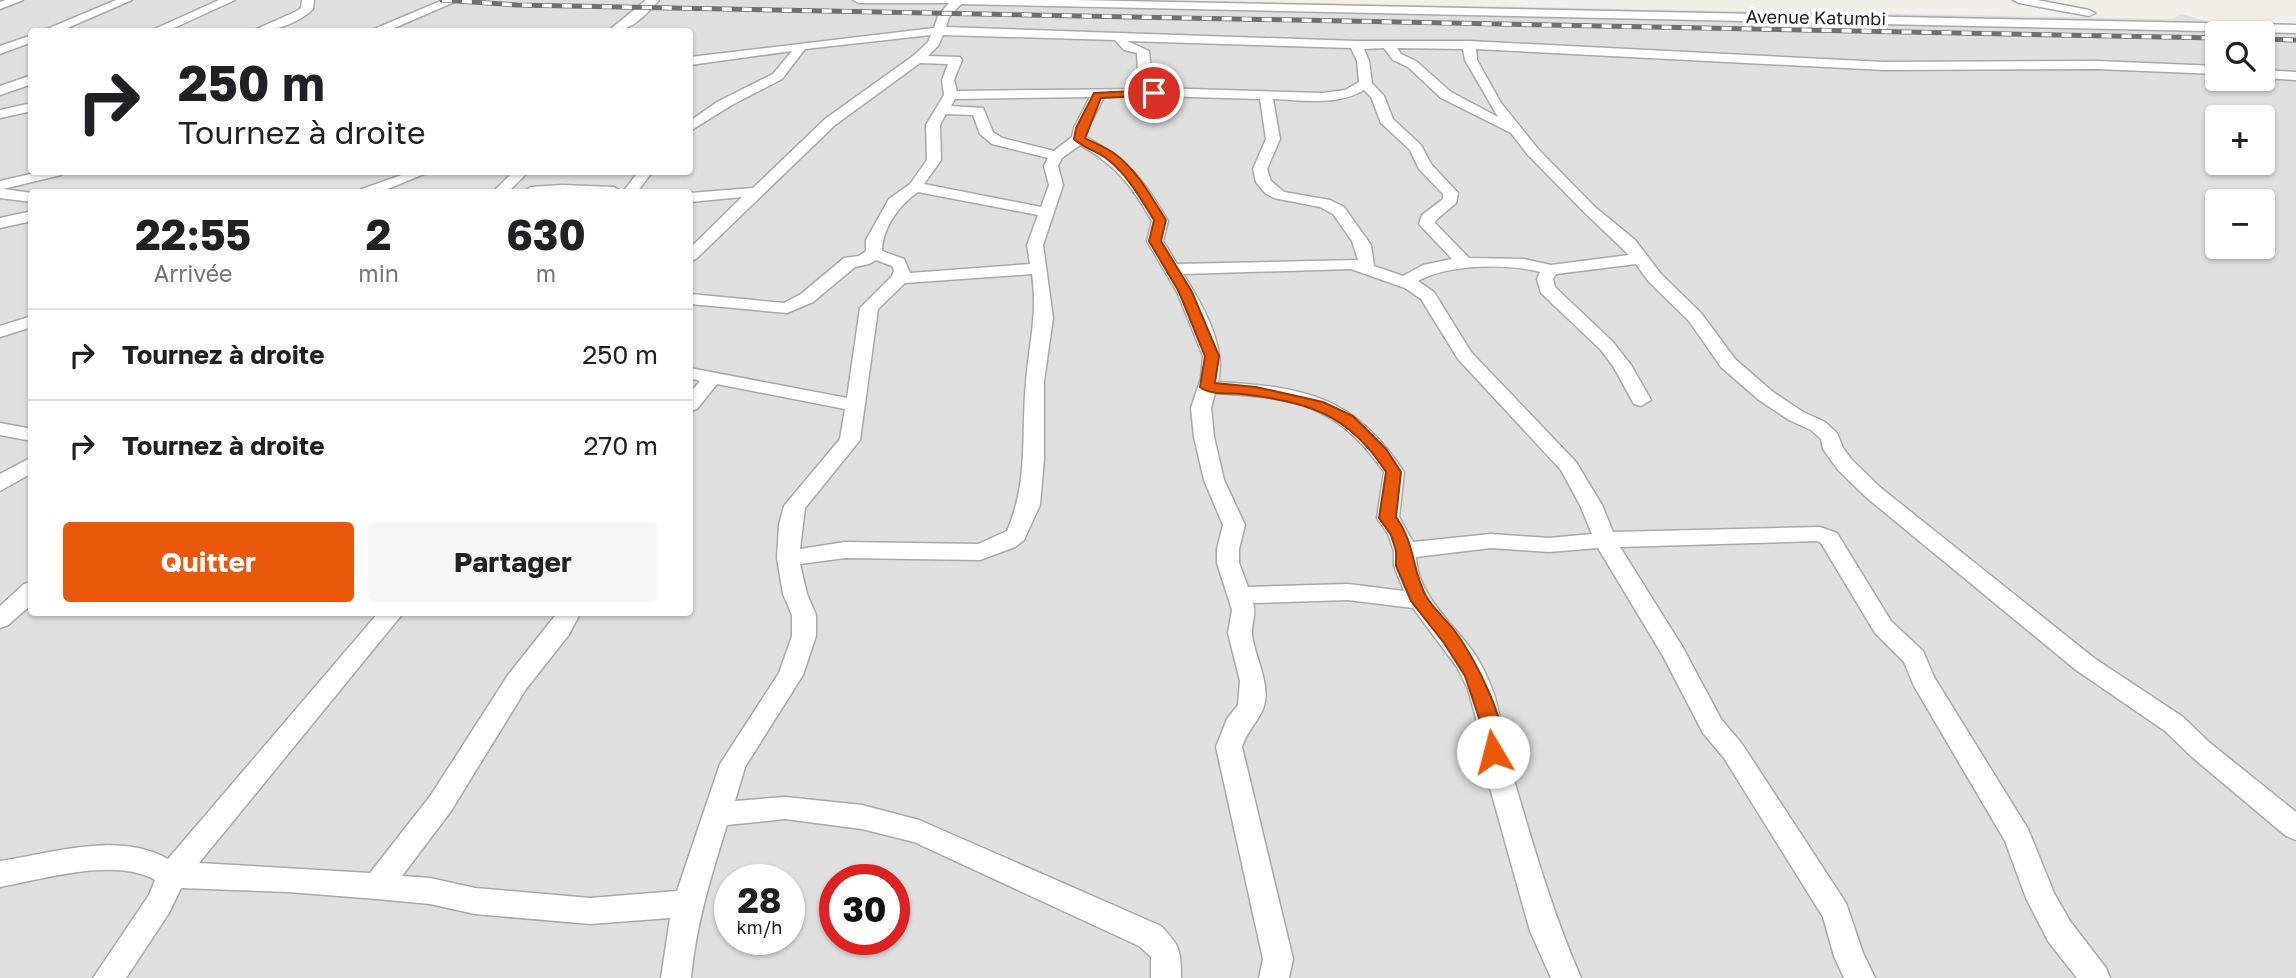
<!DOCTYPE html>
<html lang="fr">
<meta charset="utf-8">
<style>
body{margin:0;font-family:"Golos Text",sans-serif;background:#f6f6f6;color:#202124;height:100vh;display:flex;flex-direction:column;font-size:26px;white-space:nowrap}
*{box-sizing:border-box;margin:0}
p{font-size:23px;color:#757577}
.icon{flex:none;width:38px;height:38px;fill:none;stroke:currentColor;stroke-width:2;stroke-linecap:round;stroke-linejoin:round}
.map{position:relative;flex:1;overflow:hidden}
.details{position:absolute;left:28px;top:189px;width:665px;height:427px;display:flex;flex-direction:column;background:#fff;border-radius:7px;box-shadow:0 2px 5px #0004}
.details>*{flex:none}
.hud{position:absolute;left:28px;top:28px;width:665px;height:147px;border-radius:7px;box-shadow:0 2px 5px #0004;background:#fff;color:#202124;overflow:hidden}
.tools{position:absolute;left:2205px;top:21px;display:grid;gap:14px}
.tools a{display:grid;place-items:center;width:70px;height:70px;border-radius:7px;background:#fff;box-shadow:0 2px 5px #0004;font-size:35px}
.speed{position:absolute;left:714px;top:864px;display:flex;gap:14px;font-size:35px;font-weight:700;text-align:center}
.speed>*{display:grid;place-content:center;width:91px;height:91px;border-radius:50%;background:#fff;box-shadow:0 2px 5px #0004;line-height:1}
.speed small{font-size:18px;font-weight:400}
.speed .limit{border:10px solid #d22;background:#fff;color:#111}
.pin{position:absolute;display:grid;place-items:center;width:60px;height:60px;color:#fff;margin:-30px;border:4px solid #fff;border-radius:50%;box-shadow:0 2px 7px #0007}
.me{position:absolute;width:77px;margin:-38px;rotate:352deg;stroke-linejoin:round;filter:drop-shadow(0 0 5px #0008)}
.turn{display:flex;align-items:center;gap:24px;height:147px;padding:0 35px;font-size:32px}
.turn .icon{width:91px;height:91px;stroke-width:2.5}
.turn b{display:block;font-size:49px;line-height:60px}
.eta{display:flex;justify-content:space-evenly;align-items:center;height:119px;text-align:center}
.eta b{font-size:42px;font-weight:700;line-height:49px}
.primary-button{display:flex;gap:14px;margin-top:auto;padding:14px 35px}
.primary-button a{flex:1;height:80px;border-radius:7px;background:#ea580c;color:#fff;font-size:28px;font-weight:700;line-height:80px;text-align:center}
.primary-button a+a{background:#f6f6f6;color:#202124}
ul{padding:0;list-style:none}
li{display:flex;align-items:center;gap:21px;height:91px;padding:0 35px;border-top:2px solid #e0e0e0}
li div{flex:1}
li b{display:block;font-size:26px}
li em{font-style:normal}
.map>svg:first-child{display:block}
.residential{fill:#e0dfdf;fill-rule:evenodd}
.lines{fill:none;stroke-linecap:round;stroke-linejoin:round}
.street-casing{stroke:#a9a9a9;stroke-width:3}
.street{fill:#fff;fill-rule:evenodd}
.rail-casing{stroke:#707070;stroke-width:5}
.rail{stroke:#fff;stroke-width:3.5;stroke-dasharray:10;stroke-linecap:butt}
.route{fill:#ea580c;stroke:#983908;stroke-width:2}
.labels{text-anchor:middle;stroke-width:7;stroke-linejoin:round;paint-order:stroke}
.far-street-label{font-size:18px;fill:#222;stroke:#fff}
</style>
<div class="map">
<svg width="2296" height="978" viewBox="0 0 2296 978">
<rect width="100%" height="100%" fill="#f2efe9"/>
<path class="residential" d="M0,0H1151L2172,19L2181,14L2210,22L2296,24V978H0ZM32,32H690V172H32ZM2217,33H2263V79H2217ZM2217,117H2263V163H2217ZM32,192H690V612H32ZM2217,201H2263V247H2217ZM730,880H789V940H730ZM835,880H894V940H835Z"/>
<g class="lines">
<g class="street-casing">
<g id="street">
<polygon points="6,0 23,0 0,9 0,2"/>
<polygon points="116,0 132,0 58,32 40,32"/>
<polygon points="219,0 235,0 165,32 148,32"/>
<path d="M302,0H314L313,9C298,24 271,32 250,32L297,11L301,8Z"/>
<polygon points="443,0 459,0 385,32 367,32"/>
<path d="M646,0H659C644,17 630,32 607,32Z"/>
<path d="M853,0H1074L2296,25V33L961,4L949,17L946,27L1356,41H1469L1884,62L2097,61L2217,66V74L2097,69L1884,70L1476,49L1477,60L1501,103L1538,149L1595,207L1635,240L1661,274L1701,313L1735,359L1773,392L1803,412L1825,422L1837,433L1843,448L1852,460L1881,488L2094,658L2183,717L2210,743L2296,812V840L2286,836L2192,757L2165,731L2076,670L1867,498L1838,470L1823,449L1821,439L1811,430L1789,420L1759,400L1721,367L1689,321L1649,282L1636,264L1556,274L1553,279L1555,287L1613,342L1631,365L1651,400L1641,406L1634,404L1613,366L1601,350L1541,293L1537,279L1540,272C1508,263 1447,264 1418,281L1434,292L1471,352L1576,462L1602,505L1613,532L1820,527L1837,533L1891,621L1923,651L1934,677L2028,829L2054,893L2070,921L2106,968L2110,978H2077L2048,941L2026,898L2005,841L1914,686L1904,662L1875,633L1821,543L1817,541L1620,547L1682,646L1721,719L1742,744L1846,903L1863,953L1875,978H1844L1834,956L1823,917L1724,758L1703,733L1663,656L1598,548L1549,552L1491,548L1416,557C1417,596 1456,626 1476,656C1482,666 1488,678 1492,689C1501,711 1501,734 1507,756C1529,831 1550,907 1581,978H1551L1530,931L1480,752L1476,718L1468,689L1457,667L1413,608L1348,600L1253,603C1257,614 1251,623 1252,635C1255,659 1272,685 1263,709C1257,723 1247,731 1242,747L1293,959L1289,978H1259L1263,959L1216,747L1227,719L1238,705L1240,681L1228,633L1232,610L1217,563V549L1223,525L1204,480L1194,437L1191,408L1201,378L1203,356L1177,292L1147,241L1152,221C1132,186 1116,165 1080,145L1062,158L1058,166L1063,185L1043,245L1053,318L1044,381V459L1040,505L1024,540L1015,547L980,560L845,558L800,564L807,594L816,615V636L803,675L745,767L735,801L785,797L862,805L919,820L1161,926C1180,946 1181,950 1181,978H1151V957L1139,946L914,842L862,829L785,819L727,825C711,876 696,924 691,978H661L670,918L590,924L475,914L430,904L377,899L288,892L181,888L169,913L126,978H93L149,895L155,880C115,857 44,879 0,887V861C53,853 119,831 168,859L379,612H404L199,863L370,873L431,795L508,675L558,612H581L568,636L526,689L451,811L402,876L430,878L475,888L590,898L677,891L720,764L779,673L792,636V615L783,594L777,558L779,525L784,506L840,439L845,409L717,384L697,409L690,411V393L700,381L690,378V368L847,398L860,308L892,276L894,270L892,266L876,260L869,264L855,267L813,302L787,313L690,304V294L784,303L801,294L844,258L859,256L866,251V240L889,199L910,184L927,160L926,125L944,95L942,80L948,64L920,63L835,125L696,259L690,261V248L742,197L690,202V193L753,188L825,119L913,56L928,42L931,35L805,49L782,79L732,105L690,131V121L717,102L773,74L792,51L690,65V57L934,28L938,16L949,3H859ZM943,35L1115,40L1124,50L1137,53L1138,73L1145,89L957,91L954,80L962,60L960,57L928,56L938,46ZM1127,41L1351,48L1357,61L1359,82L1345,90L1323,93L1158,88L1151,73L1149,51ZM1384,48L1393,60L1408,67L1441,98L1511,133L1528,155L1585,213L1629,255L1551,265L1524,259L1469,258L1435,223L1436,220L1456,203L1458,193L1431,164L1421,145L1393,119L1384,96L1372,83L1369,61L1364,49ZM1397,48L1463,49L1465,60L1498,117L1451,92L1416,61L1401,54ZM1364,90L1371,97L1381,123L1410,150L1419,169L1443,194V199L1422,215L1419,224L1452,259L1423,265L1403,276L1374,266L1371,245L1344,207L1330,200L1284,192L1271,181L1267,169L1280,139L1273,99C1304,100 1337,106 1364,90ZM1157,96L1260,99L1266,139L1253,169L1256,182L1265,193L1274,198L1320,207L1333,214L1352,241L1358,260L1177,264L1163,241L1168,221C1144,180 1128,160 1086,137L1088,128L1104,97ZM1090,97L1074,128L1072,137L1054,151L1002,138L993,132L983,108L951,106L955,99ZM946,114L973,115L980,134L992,144L1048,158L1044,166L1049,185L1041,207L924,184L941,160L940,125ZM918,192L1038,215L1027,245L1030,264L910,273L904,259L882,251C882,228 900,204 918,192ZM1351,269L1405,288L1421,299L1458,359L1561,470L1580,505L1592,534L1549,538L1491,534L1413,542L1399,517L1404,472C1354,396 1305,387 1218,382C1227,346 1202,304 1183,274ZM1032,274C1038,315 1029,343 1026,382C1021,435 1029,480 1007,531L978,544L845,542L800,549L805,508L860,440L878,309L905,283ZM1215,393C1295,398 1336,403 1384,472L1377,518L1388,534L1394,551V566L1404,591L1348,584L1248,587L1239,563V549L1245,525L1224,480L1214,437L1211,408Z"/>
<polygon points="2013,0 2037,0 2089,10 2095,13 2089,16 2019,3"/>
<polygon points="32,35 32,42 0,54 0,46"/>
<polygon points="2263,70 2296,72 2296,80 2263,78"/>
<polygon points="32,75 32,84 0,95 0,86"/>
<polygon points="32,103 32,111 0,118 0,110"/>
<polygon points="39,172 63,172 61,175 3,189 32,193 32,202 0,198 0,181"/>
<polygon points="410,172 429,172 380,192 359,192 362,189"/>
<polygon points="513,172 528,172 508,192 493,192"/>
<polygon points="638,172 652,172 637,192 623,192"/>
<polygon points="562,185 614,187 622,192 523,192 531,187"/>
<polygon points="32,211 32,221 0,228 0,218"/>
<polygon points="32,316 32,327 0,337 0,326"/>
<polygon points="0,423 32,429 32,441 0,435"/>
<polygon points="32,457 32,473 0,491 0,474"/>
<polygon points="32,582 32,604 8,625 0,628 0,606 24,584"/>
</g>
</g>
<use href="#street" class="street"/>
<g class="rail-casing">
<g id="rail">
<polyline points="442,0 517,5 2217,38"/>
<polyline points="2263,39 2296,40"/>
</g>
</g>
<use href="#rail" class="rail"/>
</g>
<path class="route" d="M1154,90L1158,91V95L1101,98L1085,138C1094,143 1106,147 1115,154C1137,170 1152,198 1166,220L1161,241L1192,292L1219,356L1215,383L1256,387L1323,402L1353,416L1386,449L1401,472L1396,517C1416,545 1411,568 1426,596C1434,610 1448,621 1457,634C1473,656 1514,731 1500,757L1493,760L1486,757L1479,718L1465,676L1444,643L1411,601L1396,566V551L1391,535L1379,518L1386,472C1349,414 1307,401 1241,394C1229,393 1209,395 1200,387L1205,356L1179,292L1149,241L1154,220C1141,199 1127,174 1107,159C1097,151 1083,148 1074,139L1076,128L1094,93Z"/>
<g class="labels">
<g class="far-street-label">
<text transform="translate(1816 18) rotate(1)" y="6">Avenue Katumbi</text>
</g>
</g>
</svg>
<div class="tools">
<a><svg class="icon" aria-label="search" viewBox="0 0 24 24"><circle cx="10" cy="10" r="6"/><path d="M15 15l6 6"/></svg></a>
<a>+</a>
<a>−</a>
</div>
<div class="speed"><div>28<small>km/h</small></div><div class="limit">30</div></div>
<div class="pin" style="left:1154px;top:93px;background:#d93025"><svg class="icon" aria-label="arrive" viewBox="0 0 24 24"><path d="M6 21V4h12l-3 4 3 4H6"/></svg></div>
<svg class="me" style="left:1493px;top:752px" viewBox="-20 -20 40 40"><circle r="19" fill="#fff"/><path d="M0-13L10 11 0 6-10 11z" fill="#ea580c"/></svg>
<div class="hud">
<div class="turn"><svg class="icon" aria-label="right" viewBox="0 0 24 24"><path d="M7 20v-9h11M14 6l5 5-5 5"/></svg><div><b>250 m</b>Tournez à droite</div></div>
</div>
<section class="details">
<div class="eta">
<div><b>22:55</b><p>Arrivée</p></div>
<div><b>2</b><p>min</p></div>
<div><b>630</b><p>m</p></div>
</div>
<ul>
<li><svg class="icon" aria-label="right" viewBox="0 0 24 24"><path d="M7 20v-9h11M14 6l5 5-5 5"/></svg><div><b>Tournez à droite</b></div><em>250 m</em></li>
<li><svg class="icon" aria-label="right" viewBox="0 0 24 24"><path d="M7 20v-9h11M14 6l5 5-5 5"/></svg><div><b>Tournez à droite</b></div><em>270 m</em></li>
</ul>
<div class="primary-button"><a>Quitter</a><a>Partager</a></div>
</section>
</div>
